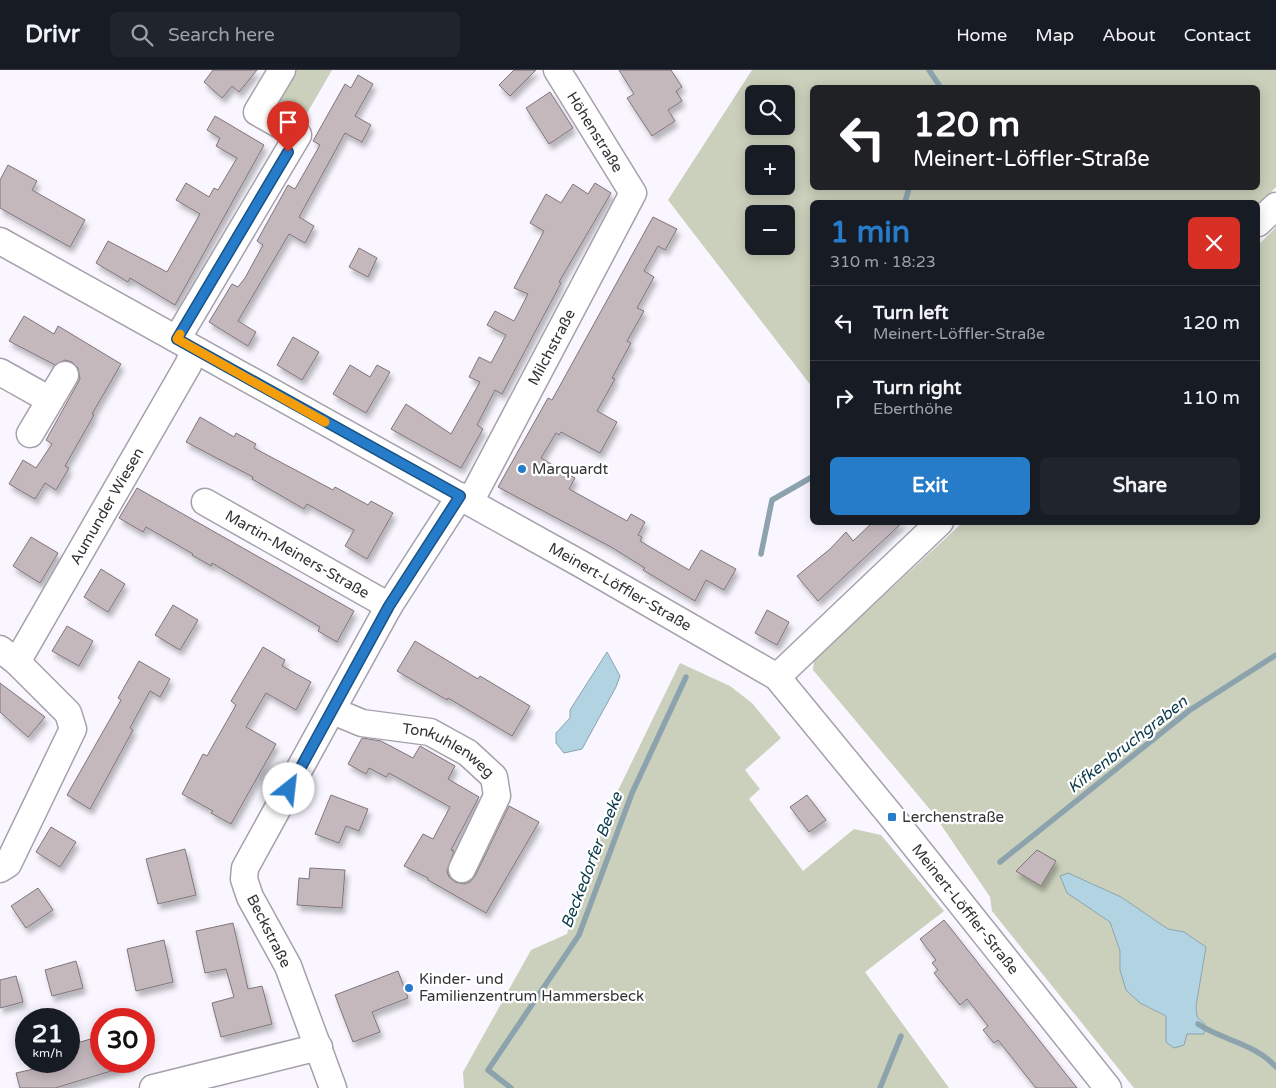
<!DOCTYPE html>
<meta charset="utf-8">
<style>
body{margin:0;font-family:"Varela Round",sans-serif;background:#20242c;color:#f1f3f6;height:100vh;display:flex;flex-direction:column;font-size:19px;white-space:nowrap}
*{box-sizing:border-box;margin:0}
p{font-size:16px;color:#9ea1a6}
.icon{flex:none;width:28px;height:28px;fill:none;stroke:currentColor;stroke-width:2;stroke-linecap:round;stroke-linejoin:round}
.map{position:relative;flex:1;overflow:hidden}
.panel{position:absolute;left:810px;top:130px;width:450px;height:325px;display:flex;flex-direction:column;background:#171b24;border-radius:8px;box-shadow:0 2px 12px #0003}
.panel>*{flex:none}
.hud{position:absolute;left:810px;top:15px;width:450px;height:105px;border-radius:8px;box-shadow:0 2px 12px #0003;background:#202124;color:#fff;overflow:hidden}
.controls{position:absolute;left:745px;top:15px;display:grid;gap:10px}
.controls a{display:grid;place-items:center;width:50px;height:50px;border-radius:8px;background:#171b24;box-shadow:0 2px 12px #0003;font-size:25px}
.speed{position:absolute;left:15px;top:938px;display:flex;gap:10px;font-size:25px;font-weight:700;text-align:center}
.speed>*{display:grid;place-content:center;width:65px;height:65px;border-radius:50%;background:#171b24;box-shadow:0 2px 12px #0003;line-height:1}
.speed small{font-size:12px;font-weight:400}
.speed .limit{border:8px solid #d22;background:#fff;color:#111}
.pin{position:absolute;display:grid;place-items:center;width:42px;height:42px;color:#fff;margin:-51px -21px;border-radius:50% 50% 50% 0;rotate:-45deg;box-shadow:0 0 5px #0007}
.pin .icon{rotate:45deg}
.me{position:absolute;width:55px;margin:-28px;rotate:29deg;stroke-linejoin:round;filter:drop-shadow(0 0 4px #0008)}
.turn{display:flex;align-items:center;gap:18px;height:105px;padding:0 20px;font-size:22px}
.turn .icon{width:65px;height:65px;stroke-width:2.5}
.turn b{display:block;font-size:35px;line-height:42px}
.round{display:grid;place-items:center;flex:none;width:52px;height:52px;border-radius:8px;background:#20242c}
.summary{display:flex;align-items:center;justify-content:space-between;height:85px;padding:0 20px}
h1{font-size:30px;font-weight:700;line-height:38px;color:#277cca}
.button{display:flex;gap:10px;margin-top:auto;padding:10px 20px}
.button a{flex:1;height:58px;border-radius:8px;background:#277cca;color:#fff;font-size:20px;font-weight:700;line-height:58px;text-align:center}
.button a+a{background:#20242c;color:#f1f3f6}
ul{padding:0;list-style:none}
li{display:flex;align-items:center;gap:15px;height:75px;padding:0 20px;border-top:1px solid #363941}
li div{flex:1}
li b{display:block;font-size:19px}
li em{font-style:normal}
header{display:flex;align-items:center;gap:30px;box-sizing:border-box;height:70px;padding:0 25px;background:#171b24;border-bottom:1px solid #363941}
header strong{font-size:24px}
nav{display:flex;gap:28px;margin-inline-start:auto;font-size:18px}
.search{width:350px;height:45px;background:#20242c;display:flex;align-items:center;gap:12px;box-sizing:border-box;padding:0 18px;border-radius:8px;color:#9ea1a6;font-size:19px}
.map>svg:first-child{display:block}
.green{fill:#cad0bb;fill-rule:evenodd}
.water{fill:#b2d4e2;stroke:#8ca3ae}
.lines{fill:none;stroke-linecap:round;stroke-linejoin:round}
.stream{stroke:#8ca3ae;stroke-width:5.5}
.building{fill:#c4b8bd;stroke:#80757a;filter:url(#shadow)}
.minor-casing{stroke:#a5a1ab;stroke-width:29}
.minor{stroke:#fff;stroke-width:26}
.route-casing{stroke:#195183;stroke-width:12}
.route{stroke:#277cca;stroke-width:9}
.slow{stroke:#f59e0b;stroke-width:9}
.poi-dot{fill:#277cca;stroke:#fff;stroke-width:2}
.labels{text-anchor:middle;stroke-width:4.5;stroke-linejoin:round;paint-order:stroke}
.street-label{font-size:15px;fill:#343236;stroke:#fff}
.poi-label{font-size:15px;fill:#343236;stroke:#fff;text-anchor:start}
.water-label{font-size:16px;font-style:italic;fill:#0b3b4c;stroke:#fff}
</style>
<header>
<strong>Drivr</strong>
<div class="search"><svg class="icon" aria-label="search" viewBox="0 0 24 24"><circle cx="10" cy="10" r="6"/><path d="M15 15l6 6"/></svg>Search here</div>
<nav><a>Home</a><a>Map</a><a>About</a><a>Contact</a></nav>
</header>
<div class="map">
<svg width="1276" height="1018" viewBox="0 0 1276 1018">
<defs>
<filter id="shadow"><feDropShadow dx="3" dy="5.5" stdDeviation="2.5" flood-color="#0004"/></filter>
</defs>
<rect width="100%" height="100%" fill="#f9f6ff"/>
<g class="green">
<polygon points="292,0 332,0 303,50 281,37 277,24"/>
<path d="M752,0H1276V117L1258,135V132H812V317L668,130ZM812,18H1258V118H812ZM754,24H786V56H754ZM754,84H786V116H754ZM754,144H786V176H754Z"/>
<path d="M1276,157V1018H1134L992,841L990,827L933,743L813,600L814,590L962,453L1258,452V175ZM1098,817L1121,827L1168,859L1184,862L1206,877L1196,936L1197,948L1205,954L1204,964H1187L1166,946L1140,933L1120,900V881L1110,852L1092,839Z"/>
<polygon points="680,593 730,616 752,633 781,668 745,700 760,719 749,729 803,801 854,759 881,765 944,841 865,902 949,1018 464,1018 463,1002 531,880 567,864 608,741"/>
</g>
<g class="water">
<polygon points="607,582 620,606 616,617 582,679 564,683 556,673 556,663 570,648 570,640"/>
<polygon points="1068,803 1121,827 1168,859 1184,862 1206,877 1196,936 1197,947 1205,954 1204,964 1187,964 1184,975 1174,978 1166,972 1166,946 1140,933 1126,920 1120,900 1120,881 1110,852 1067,823 1060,806"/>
</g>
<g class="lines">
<g class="stream">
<polyline points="929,0 941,18"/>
<polyline points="905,132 909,118"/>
<polyline points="761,484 772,430 812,407"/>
<polyline points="1000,792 1190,640 1276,585"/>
<path d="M1198,954C1222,970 1256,974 1276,997"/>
<polyline points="511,1018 488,1000 579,865 632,723 686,607"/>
<polyline points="880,1018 901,966"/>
</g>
</g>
<g class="building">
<polygon points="213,0 257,0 239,22 232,16 222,28 204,12"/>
<polygon points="514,0 536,0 510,26 499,15"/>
<polygon points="619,0 671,0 682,17 676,21 682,31 668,40 675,51 652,66 627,28 634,24"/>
<polygon points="358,5 373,14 355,46 371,55 362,72 345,63 299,147 314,156 305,173 289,164 238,251 256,262 248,276 209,252 232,214 238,217 245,208 263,175 257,171 288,115 295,119 320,75 313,71 345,14 351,18"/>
<polygon points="550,22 573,58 549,74 526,38"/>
<polygon points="215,46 264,75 175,235 130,208 128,212 96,193 108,171 167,202 200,144 176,130 186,113 209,127 214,118 218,120 237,88 216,76 220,68 207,60"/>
<polygon points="8,95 37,111 32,120 85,150 70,177 0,138 0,110"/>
<polygon points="595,113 611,123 559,212 561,213 502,324 495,320 477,355 483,359 461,398 391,359 406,334 451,364 480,312 469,307 479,287 491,293 506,265 487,255 495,241 514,251 528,224 514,218 544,161 530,153 546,124 561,133 573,114 588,124"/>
<polygon points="653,147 677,159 665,180 658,176 644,201 654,207 637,238 644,241 627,271 631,273 612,308 615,309 597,341 617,352 600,383 561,362 559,365 556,363 541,388 575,408 569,419 627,451 631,444 645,452 638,465 642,467 640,471 689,500 701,480 736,499 724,520 706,510 695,531 643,500 645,498 611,477 498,417 548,328 552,330"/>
<polygon points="359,178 377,188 368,207 349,197"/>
<polygon points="24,246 54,264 58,256 121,294 92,344 94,345 65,396 69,398 56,420 45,413 35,429 9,414 23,390 36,398 52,374 46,370 80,309 78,298 72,292 65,290 55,295 9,271"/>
<polygon points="293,267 319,282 302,310 277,295"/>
<polygon points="350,295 370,307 377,295 390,302 366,343 333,324"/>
<polygon points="200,347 234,367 236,363 256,374 254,378 333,420 335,417 368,435 371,431 393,443 367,489 345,476 354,460 307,434 304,439 252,409 253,407 186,372"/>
<polygon points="137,418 354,541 337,572 318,561 320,557 212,493 211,496 192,485 193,484 146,457 143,462 119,448"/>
<polygon points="873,452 903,452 818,531 797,506 830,479 846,462 853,471"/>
<polygon points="31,467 58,483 40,513 13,496"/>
<polygon points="101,499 125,514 108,542 84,527"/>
<polygon points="173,535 198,550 180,580 155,565"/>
<polygon points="767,540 789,552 777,575 755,563"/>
<polygon points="67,556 93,571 79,596 52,581"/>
<polygon points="415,571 478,609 480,606 530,636 512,666 448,628 447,630 397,601"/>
<polygon points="263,577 285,590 282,596 311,612 296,640 266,623 246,657 276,674 231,754 211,743 213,741 182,724 203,684 207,686 236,635 231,631"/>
<polygon points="139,591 170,609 160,627 150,621 130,658 133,660 90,739 67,725 121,630 118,628"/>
<polygon points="0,613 45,647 28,667 0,642"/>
<polygon points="362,668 381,671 413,688 420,676 455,696 448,709 479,727 451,780 454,781 447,801 449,807 455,812 464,814 470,812 475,806 509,736 539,752 486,843 428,810 428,808 404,796 423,764 433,769 450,737 389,703 386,707 369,698 366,704 348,694"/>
<polygon points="331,725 368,739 359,761 346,756 339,773 315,764"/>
<polygon points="807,725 826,750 809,762 790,737"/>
<polygon points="51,757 76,772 60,797 36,782"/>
<polygon points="185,779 196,825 158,834 146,789"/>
<polygon points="1037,780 1056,791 1041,816 1016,801"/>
<polygon points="310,798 345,800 342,838 297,835 299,808 309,809"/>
<polygon points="38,818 53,840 26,858 11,836"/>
<polygon points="944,850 1077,1018 1036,1018 998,970 994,973 983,960 988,956 967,929 960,935 934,903 938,900 932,893 936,890 920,869"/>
<polygon points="233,853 248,919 262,916 272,954 221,967 212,933 234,927 226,899 205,903 196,861"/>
<polygon points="164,870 173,912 136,921 127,879"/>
<polygon points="76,891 83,918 52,926 45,900"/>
<polygon points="398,901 408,928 372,942 380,962 353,972 335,925"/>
<polygon points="16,906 23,932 0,938 0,910"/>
<polygon points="101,966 101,991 131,991 131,995 55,1018 20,1018 16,1003 69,991 74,988 70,975"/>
</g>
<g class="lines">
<g class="minor-casing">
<g id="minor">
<polyline points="1258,153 1276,136"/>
<path id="s1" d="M0,171L581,494L777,607L892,747L1108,1018"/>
<polyline points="177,269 298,65 257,42 282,0"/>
<polyline points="0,302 50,330"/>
<polyline points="30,364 65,305"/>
<path id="s2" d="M205,432L389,536"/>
<path id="s3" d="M470,432L633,123L557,0"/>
<polyline points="0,579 17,592 68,643 73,659 8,794 0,799"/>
<path id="s4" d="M17,592L188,295L194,280"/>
<polyline points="777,607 940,452"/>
<path id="s5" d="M333,641L362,653L430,662L468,683L494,707L497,726L462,799"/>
<polyline points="153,1018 319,977"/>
<polyline points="333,1018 288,896 250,827 244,809 245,798 389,536 460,426"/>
</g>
</g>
<use href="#minor" class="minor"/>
</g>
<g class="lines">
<g class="route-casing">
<polyline id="route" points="288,82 177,269 460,426 389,536 289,719"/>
</g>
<use href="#route" class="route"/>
<polyline class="slow" points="180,264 177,269 325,352"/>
</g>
<g class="poi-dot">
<circle cx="522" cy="399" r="5"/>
<rect x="887" y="742" width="10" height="10" rx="2.5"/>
<circle cx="409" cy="918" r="5"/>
</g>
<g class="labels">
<g class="street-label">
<text transform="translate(595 62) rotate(58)" y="5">Höhenstraße</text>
<text dy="5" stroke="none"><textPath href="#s3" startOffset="175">Milchstraße</textPath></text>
<text dy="5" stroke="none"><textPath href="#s4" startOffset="180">Aumunder Wiesen</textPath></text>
<text dy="5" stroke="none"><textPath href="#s2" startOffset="106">Martin-Meiners-Straße</textPath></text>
<text dy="5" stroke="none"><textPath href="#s1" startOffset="710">Meinert-Löffler-Straße</textPath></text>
<text dy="5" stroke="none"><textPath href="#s5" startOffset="124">Tonkuhlenweg</textPath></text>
<text dy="5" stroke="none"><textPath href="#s1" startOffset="1190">Meinert-Löffler-Straße</textPath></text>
<text transform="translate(269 861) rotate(63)" y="5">Beckstraße</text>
</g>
<g class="poi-label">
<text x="532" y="404">Marquardt</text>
<text x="902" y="752">Lerchenstraße</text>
<text x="419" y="914">Kinder- und<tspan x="419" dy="17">Familienzentrum Hammersbeck</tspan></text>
</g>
<g class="water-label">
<text transform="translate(1127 674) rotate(-38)" y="6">Kifkenbruchgraben</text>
<text transform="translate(591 790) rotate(-69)" y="6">Beckedorfer Beeke</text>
</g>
</g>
</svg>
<div class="controls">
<a><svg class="icon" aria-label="search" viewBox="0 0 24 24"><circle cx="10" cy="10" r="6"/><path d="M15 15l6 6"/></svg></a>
<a>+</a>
<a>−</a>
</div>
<div class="speed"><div>21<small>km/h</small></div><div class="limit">30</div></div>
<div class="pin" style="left:288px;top:82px;background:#d93025"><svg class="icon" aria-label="arrive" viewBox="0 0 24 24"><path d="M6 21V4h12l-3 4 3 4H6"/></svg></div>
<svg class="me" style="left:289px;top:719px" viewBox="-20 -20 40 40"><circle r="19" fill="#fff"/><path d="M0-13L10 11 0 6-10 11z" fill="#277cca"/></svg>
<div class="hud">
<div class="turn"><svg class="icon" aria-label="left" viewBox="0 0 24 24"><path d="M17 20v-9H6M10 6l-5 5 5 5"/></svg><div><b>120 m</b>Meinert-Löffler-Straße</div></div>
</div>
<section class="panel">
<div class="summary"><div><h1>1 min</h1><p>310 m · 18:23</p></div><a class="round" style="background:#d93025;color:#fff"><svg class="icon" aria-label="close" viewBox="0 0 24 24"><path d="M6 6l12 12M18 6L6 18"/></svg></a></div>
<ul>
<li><svg class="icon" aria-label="left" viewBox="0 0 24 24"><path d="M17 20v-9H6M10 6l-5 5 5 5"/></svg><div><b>Turn left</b><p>Meinert-Löffler-Straße</p></div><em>120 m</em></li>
<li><svg class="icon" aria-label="right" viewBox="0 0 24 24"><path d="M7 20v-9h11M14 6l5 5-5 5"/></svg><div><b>Turn right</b><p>Eberthöhe</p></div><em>110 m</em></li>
</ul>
<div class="button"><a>Exit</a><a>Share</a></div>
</section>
</div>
